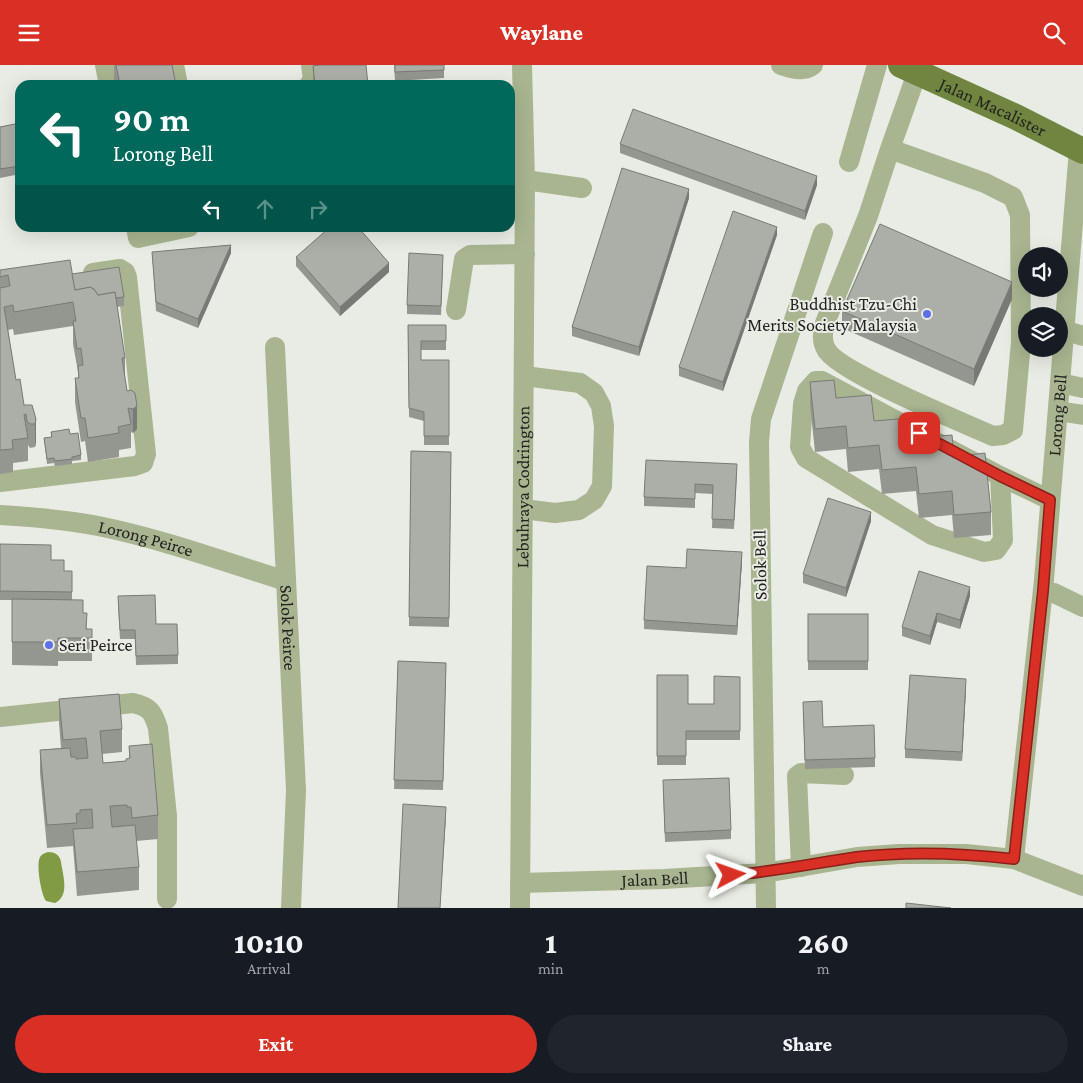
<!DOCTYPE html>
<style>
body{margin:0;font-family:"Crimson Pro",serif;background:#20242c;color:#f1f3f6;height:100vh;display:flex;flex-direction:column;font-size:19px;white-space:nowrap}
*{box-sizing:border-box;margin:0}
p{font-size:16px;color:#9ea1a6}
.icon{flex:none;width:28px;height:28px;fill:none;stroke:currentColor;stroke-width:2;stroke-linecap:round;stroke-linejoin:round}
.map{position:relative;height:843px;overflow:hidden}
.details{display:flex;flex-direction:column;background:#171b24;flex:1}
.details>*{flex:none}
.guide{position:absolute;left:15px;top:15px;width:500px;height:152px;border-radius:15px;box-shadow:0 5px 20px #0002;background:#00695c;color:#fff;overflow:hidden}
.fabs{position:absolute;left:1018px;top:182px;display:grid;gap:10px}
.fabs a{display:grid;place-items:center;width:50px;height:50px;border-radius:50%;background:#171b24;box-shadow:0 5px 20px #0002;font-size:25px}
.pin{position:absolute;display:grid;place-items:center;width:42px;height:42px;color:#fff;margin:-21px;border-radius:10px;box-shadow:0 2px 8px #0006}
.me{position:absolute;width:55px;margin:-28px;rotate:86deg;stroke-linejoin:round;filter:drop-shadow(0 0 4px #0008)}
.turn{display:flex;align-items:center;gap:18px;height:105px;padding:0 15px;font-size:22px}
.turn .icon{width:65px;height:65px;stroke-width:2.5}
.turn b{display:block;font-size:35px;line-height:42px}
.lanes{display:flex;align-items:center;height:48px;padding:0 15px;background:#0003;justify-content:center;gap:25px;direction:ltr}
.lanes .off{opacity:.35}
.eta{display:flex;justify-content:space-evenly;align-items:center;height:85px;text-align:center}
.eta b{font-size:30px;font-weight:800;line-height:35px}
.cta{display:flex;gap:10px;margin-top:auto;padding:10px 15px}
.cta a{flex:1;height:58px;border-radius:30px;background:#d93025;color:#fff;font-size:20px;font-weight:800;line-height:58px;text-align:center}
.cta a+a{background:#20242c;color:#f1f3f6}
header{display:flex;justify-content:space-between;align-items:center;height:65px;padding:0 15px;background:#d93025;color:#fff;font-size:22px;font-weight:800}
.map>svg:first-child{display:block}
.water{fill:#819b45}
.lines{fill:none;stroke-linecap:round;stroke-linejoin:round}
.minor{stroke:#a8b590;stroke-width:20}
.major{stroke:#708640;stroke-width:26}
.wall{fill:#949690}
.shaded-wall{fill:#787a75}
.building{fill:#acafa7;stroke:#787a75}
.route-casing{stroke:#8d1f18;stroke-width:12}
.route{stroke:#d93025;stroke-width:9}
.poi-dot{fill:#5f6fe6;stroke:#e9ece4;stroke-width:2}
.labels{text-anchor:middle;stroke-width:4;stroke-linejoin:round;paint-order:stroke}
.street-label{font-size:18px;fill:#222320;stroke:#e9ece4}
.poi-label{font-size:18px;fill:#222320;stroke:#e9ece4;text-anchor:end}
</style>
<header><svg class="icon" aria-label="menu" viewBox="0 0 24 24"><path d="M4 6h16M4 12h16M4 18h16"/></svg>Waylane<svg class="icon" aria-label="search" viewBox="0 0 24 24"><circle cx="10" cy="10" r="6"/><path d="M15 15l6 6"/></svg></header>
<div class="map">
<svg width="1083" height="843" viewBox="0 0 1083 843">
<rect width="100%" height="100%" fill="#e9ece4"/>
<path class="water" d="M48,787C55,787 60,790 61,797C63,811 70,831 55,838L46,836C41,829 37,803 39,795C40,790 44,788 48,787Z"/>
<g class="lines">
<g class="minor">
<polyline points="105,0 109,20"/>
<polyline points="174,0 178,20"/>
<path d="M781,0C792,3 803,8 813,0"/>
<polyline points="309,20 313,14 311,0"/>
<path d="M890,84L868,151L825,258C823,267 821,275 826,284C836,306 964,358 993,371L1003,370L1013,365L1021,277L1020,150L1013,132L985,118L890,84L917,8"/>
<polyline points="849,97 877,0"/>
<polyline points="525,115 582,123"/>
<polyline points="136,162 138,173 189,162"/>
<polyline points="456,245 464,194 470,190 525,189"/>
<polyline points="1064,265 1083,271"/>
<path id="s1" d="M275,282L296,725L291,843"/>
<polyline points="1060,318 1083,323"/>
<polyline points="1058,346 1083,350"/>
<polyline points="1000,411 1003,475 996,485 984,487 932,470 806,393 800,382 803,339 807,326 816,316 822,316 1000,411 1050,435"/>
<polyline points="0,417 135,401 143,398 146,389 127,212 125,207 120,204 93,208"/>
<polyline points="523,444 555,448 579,445 594,435 602,421 604,361 601,341 594,328 580,318 524,311"/>
<path id="s2" d="M0,450C34,452 69,455 103,462C165,475 225,497 286,516"/>
<polyline points="1043,526 1054,528 1083,542"/>
<path d="M0,652L133,638C150,642 153,647 158,663L167,751V834"/>
<path id="s3" d="M1014,794L1044,515L1079,84"/>
<polyline points="801,802 797,711 801,708 844,710"/>
<path id="s4" d="M520,818L664,814L765,808L857,792L899,789H966L1014,794L1083,821"/>
<path id="s5" d="M520,843L525,115L522,0"/>
<polyline points="766,843 759,377 761,354 823,168"/>
</g>
<path class="major" id="s6" d="M901,0L1016,52L1083,86"/>
</g>
<g class="wall">
<polygon points="114,0 172,0 176,20 115,20 114,15"/>
<polygon points="394,0 444,0 444,13 395,16"/>
<polygon points="313,1 368,20 313,20"/>
<polygon points="20,58 20,109 0,113 0,62"/>
<polygon points="620,79 817,120 805,155 620,88"/>
<polygon points="689,133 639,291 572,271 572,262"/>
<polygon points="145,162 169,162 146,167"/>
<polygon points="777,170 723,326 679,311 679,302"/>
<polygon points="152,187 231,188 198,263 156,246"/>
<polygon points="296,192 389,207 340,251 296,201"/>
<polygon points="443,199 441,250 407,249 407,240"/>
<polygon points="0,205 72,209 124,232 124,241 117,242 125,293 125,316 127,326 131,325 137,364 133,368 131,367 131,383 119,385 119,392 88,397 85,376 81,377 75,337 75,313 78,313 78,307 73,279 73,261 14,270 13,264 8,265 16,315 24,340 36,354 36,377 35,382 30,383 28,380 28,396 13,398 13,407 0,409"/>
<polygon points="1012,234 974,321 842,263 842,246"/>
<polygon points="408,260 446,260 446,285 421,285 421,295 449,295 449,380 424,380 424,356 409,352"/>
<polygon points="810,317 874,356 954,392 991,447 991,470 954,473 952,450 919,453 916,426 882,429 879,404 848,407 846,384 815,387 810,340"/>
<polygon points="51,367 70,369 81,390 81,395 72,396 72,399 55,401 54,398 47,399 44,373 51,372"/>
<polygon points="411,386 451,387 449,562 409,561"/>
<polygon points="737,408 734,464 712,463 713,429 695,428 695,443 644,441 644,432"/>
<polygon points="871,456 846,532 803,518 803,509"/>
<polygon points="0,479 51,495 64,506 72,506 72,535 83,548 87,564 92,564 92,596 58,596 58,601 12,600 12,535 0,535"/>
<polygon points="742,496 737,570 644,564 644,555 686,503"/>
<polygon points="970,531 960,564 937,557 930,580 902,571 902,562"/>
<polygon points="118,540 156,559 178,590 178,599 136,600 135,574 120,574"/>
<rect x="808" y="549" width="60" height="56"/>
<polygon points="398,596 446,598 443,725 394,724"/>
<polygon points="657,610 688,639 714,639 740,612 740,675 686,675 686,700 657,700"/>
<polygon points="966,623 962,696 905,693 905,684"/>
<polygon points="59,634 122,664 122,687 102,689 103,698 126,696 129,693 129,681 158,750 158,774 136,776 139,802 139,825 77,831 73,781 47,783 40,708 40,685 61,683 59,658"/>
<polygon points="803,645 823,662 875,693 875,702 805,704"/>
<polygon points="663,724 731,765 731,774 665,777"/>
</g>
<g class="shaded-wall">
<polygon points="817,111 817,120 805,155 805,146"/>
<polygon points="689,124 689,133 639,291 639,282"/>
<polygon points="777,162 777,170 723,326 723,317"/>
<polygon points="231,180 231,188 198,263 198,254"/>
<polygon points="389,198 389,207 340,251 340,242"/>
<polygon points="1012,217 1012,234 974,321 974,304"/>
<polygon points="137,341 137,364 133,368 133,344"/>
<polygon points="36,354 36,377 35,382 35,359"/>
<polygon points="871,447 871,456 846,532 846,523"/>
<polygon points="742,487 742,496 737,570 737,561"/>
<polygon points="970,522 970,531 960,564 960,555"/>
<polygon points="937,548 937,557 930,580 930,571"/>
<polygon points="966,614 966,623 962,696 962,687"/>
<polygon points="446,742 446,751 440,843"/>
</g>
<g class="building">
<polygon points="116,0 172,0 176,20 120,20"/>
<polygon points="320,0 366,0 368,20 315,20 313,1"/>
<polygon points="395,0 444,0 444,5 395,7"/>
<polygon points="633,44 817,111 805,146 620,79"/>
<polygon points="20,58 20,101 0,104 0,62"/>
<polygon points="622,103 689,124 639,282 572,262"/>
<polygon points="733,146 777,162 723,317 679,302"/>
<polygon points="880,159 1012,217 974,304 842,246"/>
<polygon points="330,162 358,162 389,198 340,242 296,192"/>
<polygon points="231,180 198,254 156,237 152,187"/>
<polygon points="409,188 443,190 441,241 407,240"/>
<polygon points="70,195 75,225 90,222 94,224 98,230 115,227 125,293 122,293 127,326 131,325 135,328 137,341 133,344 128,343 131,359 118,362 119,368 88,373 85,353 81,353 75,313 79,313 78,301 83,300 81,283 77,284 73,256 76,256 73,237 14,247 13,240 4,242 16,315 20,314 24,340 32,340 36,354 35,359 30,359 27,356 26,349 24,350 28,373 12,375 13,384 0,385 0,223 10,221 8,210 0,212 0,205"/>
<polygon points="119,202 124,232 116,233 115,227 98,230 94,224 90,222 75,225 72,209"/>
<polygon points="408,260 446,260 446,276 421,276 421,295 449,295 449,371 424,371 424,347 409,343"/>
<polygon points="834,315 836,333 871,330 874,356 910,353 912,373 952,370 954,392 985,388 991,447 954,450 952,426 919,429 916,402 882,405 879,380 848,383 846,361 815,364 810,317"/>
<polygon points="69,364 70,369 78,368 81,390 72,392 72,394 55,396 54,393 47,394 44,373 52,372 51,367"/>
<polygon points="411,386 451,387 449,553 409,552"/>
<polygon points="646,395 737,399 734,455 712,454 713,420 695,419 695,434 644,432"/>
<polygon points="828,433 871,447 846,523 803,509"/>
<polygon points="0,479 51,480 51,495 64,495 64,506 72,506 72,527 0,526"/>
<polygon points="687,484 742,487 737,561 644,555 647,501 686,503"/>
<polygon points="919,506 970,522 960,555 937,548 930,571 902,562"/>
<polygon points="155,530 156,559 177,559 178,590 136,591 135,565 120,565 118,531"/>
<polygon points="12,534 83,535 83,548 87,548 86,564 92,564 92,573 58,573 58,577 12,577"/>
<rect x="808" y="549" width="60" height="47"/>
<polygon points="398,596 446,598 443,716 394,715"/>
<polygon points="657,610 688,610 688,639 714,639 714,611 740,612 740,666 686,666 686,691 657,691"/>
<polygon points="910,610 966,614 962,687 905,684"/>
<polygon points="119,629 122,664 100,666 103,698 126,696 126,694 130,693 129,681 152,679 158,750 132,753 131,742 127,742 127,740 110,741 112,762 135,760 139,802 77,807 73,764 93,763 92,744 80,745 80,748 76,749 77,758 47,760 40,685 70,683 71,692 76,692 76,694 88,693 86,673 63,675 59,634"/>
<polygon points="822,636 823,662 874,660 875,693 805,695 803,637"/>
<polygon points="729,713 731,765 665,768 663,715"/>
<polygon points="403,739 446,742 440,843 398,843"/>
<polygon points="906,838 951,843 906,843"/>
</g>
<g class="lines">
<g class="route-casing">
<path id="route" d="M731,810C774,807 815,798 857,792C909,786 962,788 1014,794L1043,526L1050,435L1000,411L919,368"/>
</g>
<use href="#route" class="route"/>
</g>
<g class="poi-dot">
<circle cx="927" cy="249" r="5"/>
<circle cx="49" cy="580" r="5"/>
</g>
<g class="labels">
<g class="street-label">
<text dy="6" stroke="none"><textPath href="#s6" startOffset="101">Jalan Macalister</textPath></text>
<text dy="6" stroke="none"><textPath href="#s3" startOffset="446">Lorong Bell</textPath></text>
<text dy="6" stroke="none"><textPath href="#s5" startOffset="421">Lebuhraya Codrington</textPath></text>
<text dy="6" stroke="none"><textPath href="#s2" startOffset="148">Lorong Peirce</textPath></text>
<text transform="translate(760 500) rotate(-91)" y="6">Solok Bell</text>
<text dy="6" stroke="none"><textPath href="#s1" startOffset="281">Solok Peirce</textPath></text>
<text dy="6" stroke="none"><textPath href="#s4" startOffset="135">Jalan Bell</textPath></text>
</g>
<g class="poi-label">
<text x="917" y="245">Buddhist Tzu-Chi<tspan x="917" dy="21">Merits Society Malaysia</tspan></text>
<text x="59" y="586" text-anchor="start">Seri Peirce</text>
</g>
</g>
</svg>
<div class="fabs">
<a><svg class="icon" aria-label="sound" viewBox="0 0 24 24"><path d="M4 9h4l5-4v14l-5-4H4zM17 9q2 3 0 6"/></svg></a>
<a><svg class="icon" aria-label="layers" viewBox="0 0 24 24"><path d="M12 4l9 5-9 5-9-5zM3 14l9 5 9-5"/></svg></a>
</div>
<div class="pin" style="left:919px;top:368px;background:#d93025"><svg class="icon" aria-label="arrive" viewBox="0 0 24 24"><path d="M6 21V4h12l-3 4 3 4H6"/></svg></div>
<svg class="me" style="left:731px;top:810px" viewBox="-20 -20 40 40"><path d="M0-17L14 15 0 8-14 15z" fill="#d93025" stroke="#fff" stroke-width="4"/></svg>
<div class="guide">
<div class="turn"><svg class="icon" aria-label="left" viewBox="0 0 24 24"><path d="M17 20v-9H6M10 6l-5 5 5 5"/></svg><div><b>90 m</b>Lorong Bell</div></div>
<div class="lanes"><svg class="icon" aria-label="left" viewBox="0 0 24 24"><path d="M17 20v-9H6M10 6l-5 5 5 5"/></svg><svg class="icon off" aria-label="ahead" viewBox="0 0 24 24"><path d="M12 20V5M6 11l6-6 6 6"/></svg><svg class="icon off" aria-label="right" viewBox="0 0 24 24"><path d="M7 20v-9h11M14 6l5 5-5 5"/></svg></div>
</div>
</div>
<section class="details">
<div class="eta">
<div><b>10:10</b><p>Arrival</p></div>
<div><b>1</b><p>min</p></div>
<div><b>260</b><p>m</p></div>
</div>
<div class="cta"><a>Exit</a><a>Share</a></div>
</section>
